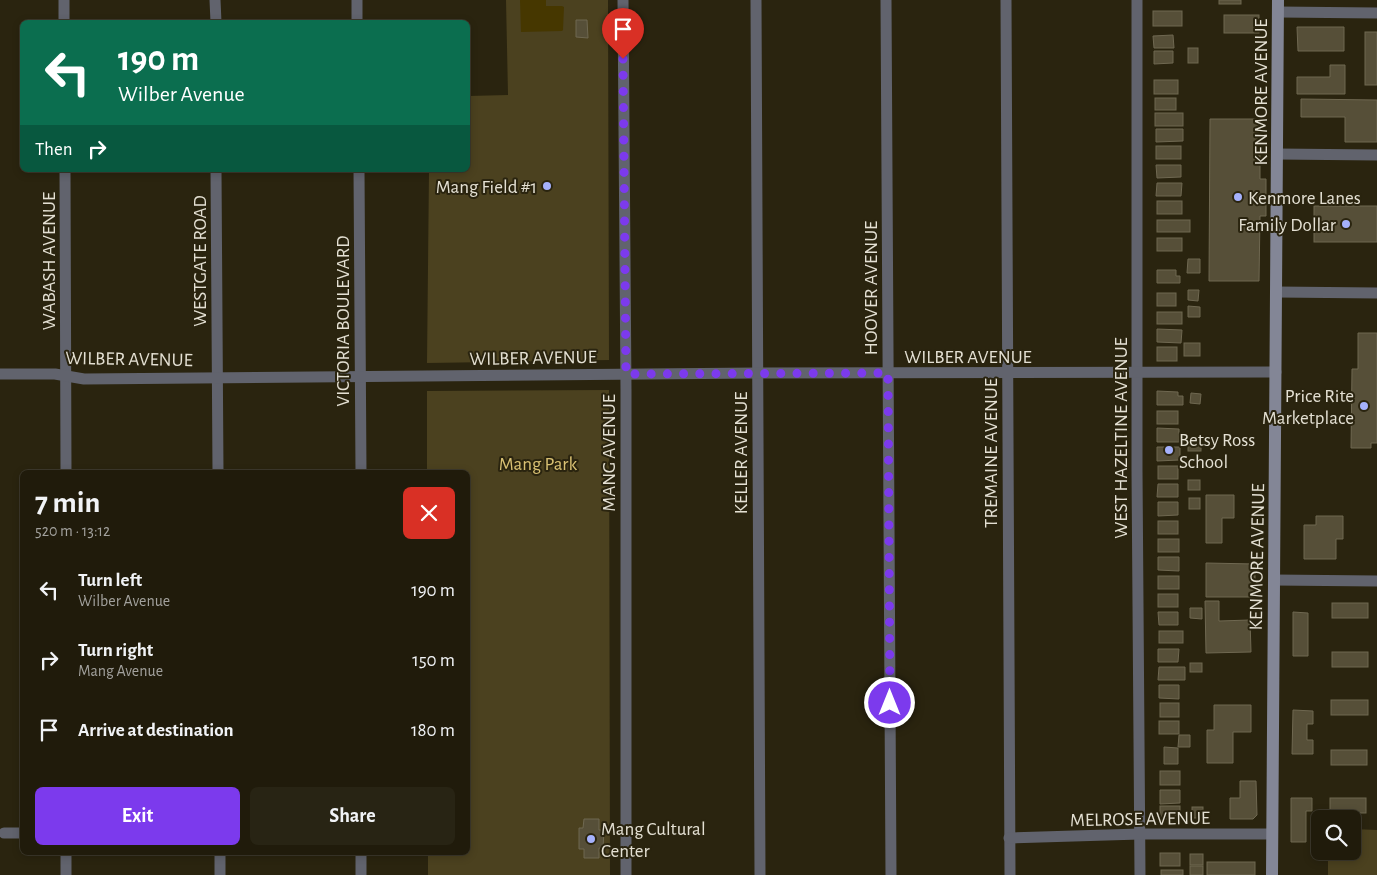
<!DOCTYPE html>
<meta charset="utf-8">
<style>
body{margin:0;font-family:"Alegreya Sans",sans-serif;background:#282414;color:#f1f3f6;height:100vh;display:flex;flex-direction:column;font-size:19px;white-space:nowrap}
*{box-sizing:border-box;margin:0}
p{font-size:16px;color:#a2a19d}
.icon{flex:none;width:28px;height:28px;fill:none;stroke:currentColor;stroke-width:2;stroke-linecap:round;stroke-linejoin:round}
.map{position:relative;flex:1;overflow:hidden}
.drawer{position:absolute;left:20px;top:470px;width:450px;height:385px;display:flex;flex-direction:column;background:#201b0b;border-radius:8px;box-shadow:0 2px 8px #0003,0 0 0 1px #3d392c}
.drawer>*{flex:none}
.guide{position:absolute;left:20px;top:20px;width:450px;height:152px;border-radius:8px;box-shadow:0 2px 8px #0003,0 0 0 1px #3d392c;background:#0b6e4f;color:#fff;overflow:hidden}
.fabs{position:absolute;left:1311px;top:810px;display:grid;gap:10px}
.fabs a{display:grid;place-items:center;width:50px;height:50px;border-radius:8px;background:#201b0b;box-shadow:0 2px 8px #0003,0 0 0 1px #3d392c;font-size:25px}
.pin{position:absolute;display:grid;place-items:center;width:42px;height:42px;color:#fff;margin:-51px -21px;border-radius:50% 50% 50% 0;rotate:-45deg;box-shadow:0 0 5px #0007}
.pin .icon{rotate:45deg}
.me{position:absolute;width:55px;margin:-28px;rotate:0deg;stroke-linejoin:round;filter:drop-shadow(0 0 4px #0008)}
.turn{display:flex;align-items:center;gap:18px;height:105px;padding:0 15px;font-size:22px}
.turn .icon{width:65px;height:65px;stroke-width:2.5}
.turn b{display:block;font-size:35px;line-height:42px}
.then{display:flex;align-items:center;height:48px;padding:0 15px;background:#0003;gap:10px;font-size:19px}
.round{display:grid;place-items:center;flex:none;width:52px;height:52px;border-radius:8px;background:#282414}
.overview{display:flex;align-items:center;justify-content:space-between;height:85px;padding:0 15px}
h1{font-size:30px;font-weight:700;line-height:38px}
.action{display:flex;gap:10px;margin-top:auto;padding:10px 15px}
.action a{flex:1;height:58px;border-radius:8px;background:#7c3aed;color:#fff;font-size:20px;font-weight:700;line-height:58px;text-align:center}
.action a+a{background:#282414;color:#f1f3f6}
ul{padding:0;list-style:none}
li{display:flex;align-items:center;gap:15px;height:70px;padding:0 15px}
li div{flex:1}
li b{display:block;font-size:19px}
li em{font-style:normal}
.map>svg:first-child{display:block}
.green{fill:#4b411f}
.water{fill:#463700}
.building{fill:#564f38;stroke:#6f6851}
.lines{fill:none;stroke-linecap:round;stroke-linejoin:round}
.street{stroke:#61636d;stroke-width:11}
.secondary{stroke:#838696;stroke-width:12}
.route{stroke:#7c3aed;stroke-width:9;stroke-dasharray:0 16.2}
.poi-dot{fill:#a5b1fc;stroke:#2a240f;stroke-width:2}
.labels{text-anchor:middle;stroke-width:4;stroke-linejoin:round;paint-order:stroke}
.street-label{font-size:19px;fill:#e4e0d3;stroke:#2a240f}
.poi-label{font-size:19px;fill:#e4e0d3;stroke:#2a240f;text-anchor:end}
.park-label{font-size:19px;fill:#d9c173;stroke:#2a240f}
</style>
<div class="map">
<svg width="1377" height="875" viewBox="0 0 1377 875">
<rect width="100%" height="100%" fill="#2a240f"/>
<g class="green">
<polygon points="506,0 608,0 609,360 427,363 429,170 468,170 468,96 508,95"/>
<polygon points="609,390 610,875 428,875 428,853 468,852 468,472 427,472 427,391"/>
<polygon points="1353,829 1377,830 1377,875 1328,875 1328,851 1352,851"/>
</g>
<polygon class="water" points="520,0 546,0 546,6 562,6 564,7 563,30 562,31 521,32"/>
<g class="building">
<rect x="1219" y="0" width="22" height="4"/>
<rect x="1153" y="11" width="29" height="15"/>
<rect x="1224" y="15" width="35" height="18"/>
<polygon points="576,20 587,20 588,38 576,37"/>
<polygon points="1297,27 1344,27 1344,51 1298,51"/>
<rect x="1365" y="32" width="12" height="53"/>
<polygon points="1173,35 1174,48 1154,48 1153,36"/>
<rect x="1188" y="48" width="10" height="15"/>
<polygon points="1154,51 1173,51 1173,63 1154,64"/>
<polygon points="1330,65 1345,65 1345,94 1297,94 1297,77 1330,77"/>
<rect x="1154" y="80" width="24" height="14"/>
<rect x="1155" y="98" width="21" height="12"/>
<polygon points="1301,99 1377,100 1377,142 1345,142 1345,117 1301,117"/>
<rect x="1155" y="113" width="28" height="13"/>
<polygon points="1210,119 1260,119 1260,179 1266,179 1266,216 1260,216 1259,281 1209,281"/>
<polygon points="1156,129 1183,129 1183,141 1156,142"/>
<rect x="1156" y="146" width="25" height="13"/>
<polygon points="1156,165 1181,165 1181,177 1157,178"/>
<polygon points="1157,183 1182,183 1181,196 1156,196"/>
<rect x="1157" y="201" width="25" height="13"/>
<rect x="1314" y="206" width="63" height="36"/>
<rect x="1157" y="220" width="33" height="12"/>
<rect x="1157" y="238" width="25" height="13"/>
<polygon points="1188,259 1200,259 1200,273 1187,273"/>
<polygon points="1157,270 1176,270 1176,276 1180,276 1180,283 1157,283"/>
<polygon points="1188,290 1199,290 1198,301 1188,300"/>
<rect x="1157" y="293" width="19" height="13"/>
<polygon points="1188,306 1200,307 1200,317 1188,317"/>
<rect x="1157" y="312" width="25" height="12"/>
<polygon points="1157,329 1182,330 1181,343 1157,342"/>
<polygon points="1358,333 1377,333 1377,443 1371,443 1371,448 1351,448 1352,369 1358,369"/>
<rect x="1184" y="343" width="16" height="13"/>
<rect x="1157" y="347" width="20" height="14"/>
<polygon points="1157,391 1178,392 1178,396 1183,396 1183,405 1157,405"/>
<polygon points="1191,393 1201,394 1200,404 1190,403"/>
<rect x="1157" y="411" width="21" height="13"/>
<polygon points="1157,428 1179,429 1179,442 1157,442"/>
<rect x="1188" y="443" width="13" height="8"/>
<polygon points="1157,447 1180,447 1180,460 1157,461"/>
<rect x="1158" y="466" width="20" height="13"/>
<rect x="1188" y="480" width="12" height="10"/>
<polygon points="1158,484 1178,484 1178,497 1157,497"/>
<polygon points="1206,495 1234,495 1234,518 1222,518 1222,543 1206,543"/>
<rect x="1189" y="498" width="11" height="11"/>
<polygon points="1158,502 1178,502 1178,515 1158,516"/>
<polygon points="1316,516 1343,516 1343,539 1336,539 1336,559 1304,559 1304,525 1316,525"/>
<rect x="1158" y="521" width="20" height="13"/>
<rect x="1158" y="539" width="21" height="13"/>
<polygon points="1158,557 1179,557 1179,571 1158,570"/>
<polygon points="1206,563 1255,564 1255,597 1206,597"/>
<rect x="1158" y="576" width="21" height="13"/>
<rect x="1158" y="594" width="20" height="13"/>
<polygon points="1205,601 1219,601 1219,621 1250,620 1251,652 1206,653"/>
<rect x="1332" y="603" width="36" height="15"/>
<polygon points="1190,608 1202,608 1202,619 1190,618"/>
<polygon points="1158,612 1178,612 1178,625 1159,625"/>
<polygon points="1293,612 1308,613 1308,656 1293,656"/>
<rect x="1159" y="631" width="24" height="12"/>
<polygon points="1158,649 1179,649 1178,662 1158,662"/>
<rect x="1332" y="652" width="36" height="15"/>
<rect x="1190" y="663" width="12" height="9"/>
<polygon points="1159,667 1185,667 1185,680 1158,680"/>
<polygon points="1159,685 1179,685 1179,699 1159,698"/>
<rect x="1331" y="700" width="37" height="15"/>
<rect x="1160" y="703" width="19" height="14"/>
<polygon points="1214,705 1251,705 1251,732 1233,732 1233,763 1207,763 1207,730 1214,730"/>
<polygon points="1293,710 1313,711 1313,724 1307,724 1307,740 1313,740 1313,754 1292,754"/>
<rect x="1159" y="721" width="20" height="13"/>
<polygon points="1179,735 1190,735 1190,747 1178,747"/>
<polygon points="1164,747 1178,748 1178,764 1164,764"/>
<rect x="1331" y="750" width="36" height="15"/>
<rect x="1160" y="771" width="20" height="14"/>
<polygon points="1240,781 1256,781 1257,815 1253,819 1230,819 1230,798 1240,798"/>
<polygon points="1160,790 1180,790 1180,803 1160,804"/>
<polygon points="1291,798 1312,798 1312,811 1306,811 1306,842 1291,842"/>
<rect x="1330" y="798" width="36" height="15"/>
<rect x="1160" y="806" width="20" height="13"/>
<rect x="1192" y="807" width="11" height="11"/>
<polygon points="584,819 599,819 599,830 604,830 603,848 599,848 599,858 584,858 584,849 579,849 579,828 583,828"/>
<rect x="1160" y="853" width="20" height="13"/>
<rect x="1190" y="854" width="13" height="11"/>
<rect x="1207" y="862" width="48" height="13"/>
<rect x="1190" y="866" width="13" height="9"/>
<rect x="1161" y="870" width="22" height="5"/>
</g>
<g class="lines">
<g class="street">
<polyline points="64,0 64,22"/>
<polyline points="215,0 216,22"/>
<polyline points="357,0 357,22"/>
<polyline points="623,0 626,389 626,875"/>
<polyline points="756,0 760,875"/>
<polyline points="886,0 891,875"/>
<polyline points="1006,0 1010,875"/>
<polyline points="1137,0 1137,470 1140,875"/>
<polyline points="1279,12 1377,13"/>
<polyline points="1278,154 1377,155"/>
<polyline points="65,170 66,472"/>
<polyline points="216,170 218,472"/>
<polyline points="359,170 361,472"/>
<polyline points="1277,292 1377,293"/>
<polyline points="0,374 55,374 84,379 757,373 1276,372"/>
<polyline points="1274,580 1377,581"/>
<polyline points="4,833 22,833"/>
<polyline points="1009,838 1140,834 1272,834"/>
<polyline points="66,852 66,875"/>
<polyline points="220,852 220,875"/>
<polyline points="361,875 361,852"/>
</g>
<polyline class="secondary" points="1272,875 1278,0"/>
</g>
<g class="lines">
<polyline class="route" points="623,59 626,374 888,373 890,703"/>
</g>
<g class="poi-dot">
<circle cx="547" cy="186" r="5"/>
<circle cx="1238" cy="197" r="5"/>
<circle cx="1346" cy="224" r="5"/>
<circle cx="1364" cy="406" r="5"/>
<circle cx="1169" cy="450" r="5"/>
<circle cx="591" cy="839" r="5"/>
</g>
<g class="labels">
<g class="street-label">
<text transform="translate(1260 92) rotate(-90)" y="7">KENMORE AVENUE</text>
<text transform="translate(48 261) rotate(-90)" y="7">WABASH AVENUE</text>
<text transform="translate(199 261) rotate(-90)" y="7">WESTGATE ROAD</text>
<text transform="translate(870 288) rotate(-90)" y="7">HOOVER AVENUE</text>
<text transform="translate(342 321) rotate(-90)" y="7">VICTORIA BOULEVARD</text>
<text x="968" y="363">WILBER AVENUE</text>
<text transform="translate(533 357) rotate(-1)" y="7">WILBER AVENUE</text>
<text transform="translate(129 358) rotate(1)" y="7">WILBER AVENUE</text>
<text transform="translate(1120 438) rotate(-90)" y="7">WEST HAZELTINE AVENUE</text>
<text transform="translate(608 453) rotate(-90)" y="7">MANG AVENUE</text>
<text transform="translate(740 453) rotate(-90)" y="7">KELLER AVENUE</text>
<text transform="translate(990 453) rotate(-90)" y="7">TREMAINE AVENUE</text>
<text transform="translate(1256 557) rotate(-89)" y="7">KENMORE AVENUE</text>
<text transform="translate(1140 818) rotate(-1)" y="7">MELROSE AVENUE</text>
</g>
<g class="poi-label">
<text x="537" y="193">Mang Field #1</text>
<text x="1248" y="204" text-anchor="start">Kenmore Lanes</text>
<text x="1336" y="231">Family Dollar</text>
<text x="1354" y="402">Price Rite<tspan x="1354" dy="22">Marketplace</tspan></text>
<text x="1179" y="446" text-anchor="start">Betsy Ross<tspan x="1179" dy="22">School</tspan></text>
<text x="601" y="835" text-anchor="start">Mang Cultural<tspan x="601" dy="22">Center</tspan></text>
</g>
<g class="park-label">
<text x="538" y="470">Mang Park</text>
</g>
</g>
</svg>
<div class="fabs">
<a><svg class="icon" aria-label="search" viewBox="0 0 24 24"><circle cx="10" cy="10" r="6"/><path d="M15 15l6 6"/></svg></a>
</div>
<div class="pin" style="left:623px;top:59px;background:#d93025"><svg class="icon" aria-label="arrive" viewBox="0 0 24 24"><path d="M6 21V4h12l-3 4 3 4H6"/></svg></div>
<svg class="me" style="left:890px;top:703px" viewBox="-20 -20 40 40"><circle r="17" fill="#7c3aed" stroke="#fff" stroke-width="3"/><path d="M0-11L8 9 0 5-8 9z" fill="#fff"/></svg>
<div class="guide">
<div class="turn"><svg class="icon" aria-label="left" viewBox="0 0 24 24"><path d="M17 20v-9H6M10 6l-5 5 5 5"/></svg><div><b>190 m</b>Wilber Avenue</div></div>
<div class="then">Then<svg class="icon" aria-label="right" viewBox="0 0 24 24"><path d="M7 20v-9h11M14 6l5 5-5 5"/></svg></div>
</div>
<section class="drawer">
<div class="overview"><div><h1>7 min</h1><p>520 m · 13:12</p></div><a class="round" style="background:#d93025;color:#fff"><svg class="icon" aria-label="close" viewBox="0 0 24 24"><path d="M6 6l12 12M18 6L6 18"/></svg></a></div>
<ul>
<li><svg class="icon" aria-label="left" viewBox="0 0 24 24"><path d="M17 20v-9H6M10 6l-5 5 5 5"/></svg><div><b>Turn left</b><p>Wilber Avenue</p></div><em>190 m</em></li>
<li><svg class="icon" aria-label="right" viewBox="0 0 24 24"><path d="M7 20v-9h11M14 6l5 5-5 5"/></svg><div><b>Turn right</b><p>Mang Avenue</p></div><em>150 m</em></li>
<li><svg class="icon" aria-label="arrive" viewBox="0 0 24 24"><path d="M6 21V4h12l-3 4 3 4H6"/></svg><div><b>Arrive at destination</b></div><em>180 m</em></li>
</ul>
<div class="action"><a>Exit</a><a>Share</a></div>
</section>
</div>
